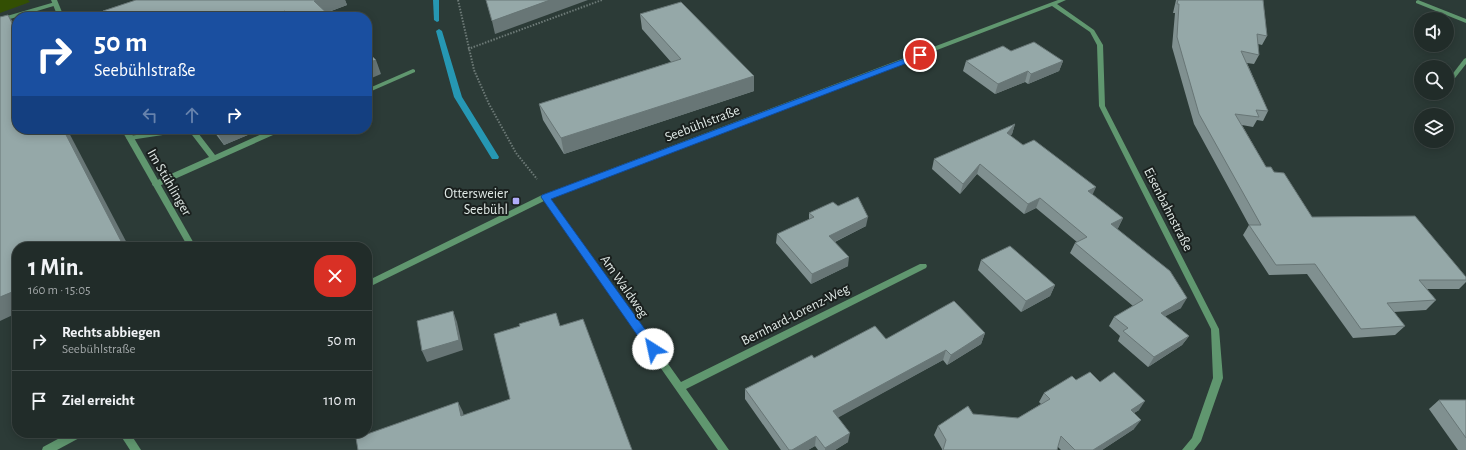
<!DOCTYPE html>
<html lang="de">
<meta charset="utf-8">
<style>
body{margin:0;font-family:"Alegreya Sans",sans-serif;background:#2d3835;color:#f1f3f6;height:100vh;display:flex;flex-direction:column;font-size:15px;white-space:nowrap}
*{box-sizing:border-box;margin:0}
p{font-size:13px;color:#a2a7a8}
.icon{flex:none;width:22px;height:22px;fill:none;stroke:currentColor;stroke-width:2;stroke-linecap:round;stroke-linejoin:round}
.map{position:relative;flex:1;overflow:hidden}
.drawer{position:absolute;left:12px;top:242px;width:360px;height:196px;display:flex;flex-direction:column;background:#212c29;border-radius:16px;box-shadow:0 2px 10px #0003,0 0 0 1px #3e4846}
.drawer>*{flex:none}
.top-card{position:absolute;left:12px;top:12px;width:360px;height:122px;border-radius:16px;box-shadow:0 2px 10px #0003,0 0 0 1px #3e4846;background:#1a4fa0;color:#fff;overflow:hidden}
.controls{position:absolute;left:1414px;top:12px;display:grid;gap:8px}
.controls a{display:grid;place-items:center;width:40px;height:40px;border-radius:50%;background:#212c29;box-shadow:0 2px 10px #0003,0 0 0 1px #3e4846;font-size:20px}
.pin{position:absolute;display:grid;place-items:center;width:34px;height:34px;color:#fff;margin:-17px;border:2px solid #fff;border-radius:50%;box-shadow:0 1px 4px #0007}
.me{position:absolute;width:44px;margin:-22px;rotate:325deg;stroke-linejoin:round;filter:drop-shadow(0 0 3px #0008)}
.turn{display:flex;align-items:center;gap:14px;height:84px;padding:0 16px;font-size:18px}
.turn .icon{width:52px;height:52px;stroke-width:2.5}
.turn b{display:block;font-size:28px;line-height:34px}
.lanes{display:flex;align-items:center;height:38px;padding:0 16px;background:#0003;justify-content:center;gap:20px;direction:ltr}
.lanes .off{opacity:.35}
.round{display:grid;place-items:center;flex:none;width:42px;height:42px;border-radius:16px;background:#2d3835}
.headline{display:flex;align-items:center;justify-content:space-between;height:68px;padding:0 16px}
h1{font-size:24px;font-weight:700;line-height:30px}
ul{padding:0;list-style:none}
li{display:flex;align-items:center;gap:12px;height:60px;padding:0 16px;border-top:1px solid #3e4846}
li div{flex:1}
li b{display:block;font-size:15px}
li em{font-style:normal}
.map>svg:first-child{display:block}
.green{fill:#334f03}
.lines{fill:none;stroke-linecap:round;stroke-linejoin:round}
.stream{fill:#2697b3;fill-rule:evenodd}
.path{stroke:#6d7a77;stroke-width:2;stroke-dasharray:1.5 1.5;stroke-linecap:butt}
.service{fill:#60976f;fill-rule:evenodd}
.minor{fill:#60976f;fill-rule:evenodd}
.wall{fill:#809090}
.shaded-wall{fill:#687676}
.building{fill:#95a8a8;stroke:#687676}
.route{fill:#1a73e8;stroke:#114b97}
.poi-dot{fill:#b1adfa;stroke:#1a201e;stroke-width:1.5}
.labels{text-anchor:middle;stroke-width:4;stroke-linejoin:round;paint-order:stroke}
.street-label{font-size:14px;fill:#e0e9e6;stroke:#1a201e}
.poi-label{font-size:14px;fill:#e0e9e6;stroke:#1a201e;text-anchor:end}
</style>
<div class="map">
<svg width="1466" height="450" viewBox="0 0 1466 450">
<rect width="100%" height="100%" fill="#2c3b37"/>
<polygon class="green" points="0,0 28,0 30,2 0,13"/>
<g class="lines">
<g class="stream">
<polygon points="433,0 439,0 439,21 437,22 434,20"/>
<polygon points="439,29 442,31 462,97 499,157 498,159 492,159 454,97 436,31"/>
</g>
<g class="path">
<polyline points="458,0 474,70 489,104 516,153 537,179"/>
<polyline points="468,49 602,0"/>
</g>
<g class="service">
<polygon points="1418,0 1466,19 1466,23 1416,3 1416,1"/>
<polygon points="55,2 57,3 57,5 0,22 0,18"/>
<polygon points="1466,58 1466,64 1455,78 1451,78 1451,76 1464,59"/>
<polygon points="413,69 415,70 415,72 367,93 367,89"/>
<polygon points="174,129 195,129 215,155 273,129 283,129 282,131 159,186 153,186 152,184 153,182 209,157 189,131 130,140 126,138 130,136"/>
<polygon points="119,433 130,433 141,450 130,450"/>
</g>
<g class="minor">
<polygon points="51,0 57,0 64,17 58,17"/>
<polygon points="1058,0 1066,0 1057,4 1094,30 1103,45 1105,106 1219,329 1223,378 1201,441 1194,450 1182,450 1192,438 1213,378 1211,329 1099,106 1097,45 1090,32 1052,6 550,198 681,382 920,264 926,264 927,266 926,268 686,389 729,450 718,450 544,201 367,288 367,281 542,195"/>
<polygon points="121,129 129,129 196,247 188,247"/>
<polygon points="69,433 84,433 83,436 57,450 42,450 43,447"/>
</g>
</g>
<g class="wall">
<polygon points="136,0 345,0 347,5 326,13 331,17 107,17 103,11"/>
<polygon points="1176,0 1263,0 1267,36 1262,45 1258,44 1259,55 1254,64 1247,63 1268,111 1263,121 1257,120 1253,127 1242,125 1266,167 1274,172 1312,217 1466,277 1466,282 1459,289 1427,289 1436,300 1426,310 1394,312 1405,326 1395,335 1353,338 1307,274 1269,275 1243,235 1249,225 1194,124 1172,47 1175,13 1173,13"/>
<polygon points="640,14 754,76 754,91 564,154 543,120 539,104 671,62 642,29"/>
<polygon points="1011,51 1063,61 1059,71 1028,84 1025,82 995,94 963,71 966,61"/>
<polygon points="1015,124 1012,134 1010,136 1023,145 1093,195 1123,218 1118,228 1117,229 1181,308 1165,316 1189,336 1182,345 1148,367 1118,341 1120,336 1109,326 1114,317 1133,306 1070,253 1075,243 1077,242 1036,208 1024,214 977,174 960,194 932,169 934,159"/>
<polygon points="212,129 262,129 224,145"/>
<polygon points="838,206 866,226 835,242 848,266 811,284 776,243 777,234 809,220 809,213"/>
<polygon points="981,260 1055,285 1050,296 1021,312 978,270"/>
<polygon points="985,333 981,344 947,365 943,360 838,417 848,442 835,450 818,450 815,446 808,450 781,450 745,399 745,389 814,358 886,339"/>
<polygon points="1076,380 1100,382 1139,410 1134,413 1134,429 1102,450 1061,450 1058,447 1057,450 942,450 942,449 934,435 938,426 973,414 1018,418 1041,404 1039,402 1044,393"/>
<polygon points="1439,400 1466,400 1466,450 1458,450 1429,409"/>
</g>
<g class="shaded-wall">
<polygon points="317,0 345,0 347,5 320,15 314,1"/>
<polygon points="550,0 588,0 495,34 492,21"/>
<polygon points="285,11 288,17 269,17"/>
<polygon points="8,15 17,27 17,33"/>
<polygon points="376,60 381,74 367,80 367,63"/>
<polygon points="1063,61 1059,71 1028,84 1031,74"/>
<polygon points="1028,71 1025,82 995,94 998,84"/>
<polygon points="754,76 754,91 564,154 561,138"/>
<polygon points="1015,124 1012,134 1004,143 1007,133"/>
<polygon points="63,129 67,129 129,247 112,247"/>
<polygon points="220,129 262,129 224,145 216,131"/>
<polygon points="980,164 977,174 960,194 963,184"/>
<polygon points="1096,187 1092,196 1088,191"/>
<polygon points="1040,198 1036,208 1024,214 1028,204"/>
<polygon points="868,217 866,226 828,245 829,236"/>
<polygon points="1123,218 1118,228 1107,234 1111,224"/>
<polygon points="849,257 848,266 811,284 812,274"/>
<polygon points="1055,285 1050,296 1021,312 1026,301"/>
<polygon points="17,290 17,313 0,321 0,297"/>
<polygon points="1187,298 1181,308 1155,322 1161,313"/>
<polygon points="453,311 457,322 463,350 427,362 422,351"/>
<polygon points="985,333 981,344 947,365 951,355"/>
<polygon points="1189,336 1182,345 1148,367 1154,357"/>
<polygon points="946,350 943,360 832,421 833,411"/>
<polygon points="1145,401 1139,410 1124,419 1131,410"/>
<polygon points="458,402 463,412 466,426 461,416"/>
<polygon points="1141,420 1134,429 1102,450 1093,450"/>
<polygon points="850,433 848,442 835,450 825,450 825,448"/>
<polygon points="816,436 815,446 808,450 792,450"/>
</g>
<g class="building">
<polygon points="136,0 317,0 314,1 331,17 291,17 285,11 269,17 108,17 103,11"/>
<polygon points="486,0 550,0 492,21"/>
<polygon points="1178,0 1263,0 1267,36 1257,34 1259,55 1241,51 1268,111 1256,110 1259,117 1235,114 1266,167 1271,167 1274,172 1284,173 1312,217 1415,216 1466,277 1466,280 1419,280 1436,300 1387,303 1405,326 1361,329 1315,264 1276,265 1249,225 1261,225 1199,114 1177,37 1179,4 1177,4"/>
<polygon points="681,2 754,76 561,138 539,104 681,59 640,14"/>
<polygon points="8,15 17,33 17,129 63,129 122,243 112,247 17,247 17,290 0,297 0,17"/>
<polygon points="1034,42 1063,61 1031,74 1028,71 998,84 966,61 1003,46 1011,51"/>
<polygon points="367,51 376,60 367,63"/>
<polygon points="1015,124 1007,133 1023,145 1034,140 1096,187 1088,191 1123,218 1111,224 1170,271 1187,298 1161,313 1189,336 1154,357 1123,331 1128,328 1114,317 1143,300 1075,243 1087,237 1040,198 1028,204 980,164 963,184 934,159"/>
<polygon points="858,197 868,217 829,236 849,257 812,274 777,234 814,217 809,213 833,202 838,206"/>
<polygon points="1010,246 1055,285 1026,301 981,260"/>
<polygon points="954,301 985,333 951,355 946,350 833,411 850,433 825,448 816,436 792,450 789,450 745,389 812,355 814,358 875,326 886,339"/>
<polygon points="453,311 459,340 422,351 417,321"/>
<polygon points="556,313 560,326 583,319 632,450 358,450 356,438 458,402 461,416 510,399 494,334 520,326 519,324"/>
<polygon points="1090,372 1100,382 1114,372 1145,401 1131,410 1141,420 1093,450 1075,450 1061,436 1057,450 943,450 946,440 938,426 968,406 973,414 1018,418 1050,399 1044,393 1072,376 1076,380"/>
<polygon points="1439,400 1466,400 1466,438"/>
</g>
<polygon class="route" points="920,53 923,54 923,57 551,199 657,346 658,349 657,352 653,354 649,352 541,197 542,195"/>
<rect class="poi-dot" x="512" y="197" width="8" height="8" rx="2"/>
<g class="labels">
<g class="street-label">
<text transform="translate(702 123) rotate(-21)" y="5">Seebühlstraße</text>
<text transform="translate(170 182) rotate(60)" y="5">Im Stühlinger</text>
<text transform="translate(1169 209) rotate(63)" y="5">Eisenbahnstraße</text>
<text transform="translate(625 286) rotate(55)" y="5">Am Waldweg</text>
<text transform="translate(795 314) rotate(-27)" y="5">Bernhard-Lorenz-Weg</text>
</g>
<g class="poi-label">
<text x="508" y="198">Ottersweier<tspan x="508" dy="16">Seebühl</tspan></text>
</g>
</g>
</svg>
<div class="controls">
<a><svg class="icon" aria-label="sound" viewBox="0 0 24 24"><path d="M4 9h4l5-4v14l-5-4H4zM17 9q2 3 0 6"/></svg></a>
<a><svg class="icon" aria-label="search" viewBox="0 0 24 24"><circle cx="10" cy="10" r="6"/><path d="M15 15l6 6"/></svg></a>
<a><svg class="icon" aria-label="layers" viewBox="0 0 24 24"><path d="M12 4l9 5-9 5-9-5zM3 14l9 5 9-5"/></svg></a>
</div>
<div class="pin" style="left:920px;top:55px;background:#d93025"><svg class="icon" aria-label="arrive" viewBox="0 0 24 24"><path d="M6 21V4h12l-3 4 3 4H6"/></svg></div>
<svg class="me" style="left:653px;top:349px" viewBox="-20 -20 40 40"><circle r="19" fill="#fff"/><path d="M0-13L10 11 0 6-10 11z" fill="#1a73e8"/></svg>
<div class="top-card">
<div class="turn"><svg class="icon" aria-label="right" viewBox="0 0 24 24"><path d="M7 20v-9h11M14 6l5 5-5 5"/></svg><div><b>50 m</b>Seebühlstraße</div></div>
<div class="lanes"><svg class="icon off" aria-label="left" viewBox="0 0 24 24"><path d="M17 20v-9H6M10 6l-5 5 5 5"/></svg><svg class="icon off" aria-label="ahead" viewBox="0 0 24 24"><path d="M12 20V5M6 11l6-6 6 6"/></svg><svg class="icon" aria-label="right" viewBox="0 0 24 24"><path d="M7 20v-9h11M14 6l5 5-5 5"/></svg></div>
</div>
<section class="drawer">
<div class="headline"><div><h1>1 Min.</h1><p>160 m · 15:05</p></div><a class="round" style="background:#d93025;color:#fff"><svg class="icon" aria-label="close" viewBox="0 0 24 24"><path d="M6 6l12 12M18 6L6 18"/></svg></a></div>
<ul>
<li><svg class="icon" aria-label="right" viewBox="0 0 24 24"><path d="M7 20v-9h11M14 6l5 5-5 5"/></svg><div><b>Rechts abbiegen</b><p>Seebühlstraße</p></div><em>50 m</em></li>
<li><svg class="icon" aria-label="arrive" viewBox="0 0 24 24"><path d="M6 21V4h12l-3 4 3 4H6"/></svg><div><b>Ziel erreicht</b></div><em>110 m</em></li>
</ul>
</section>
</div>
